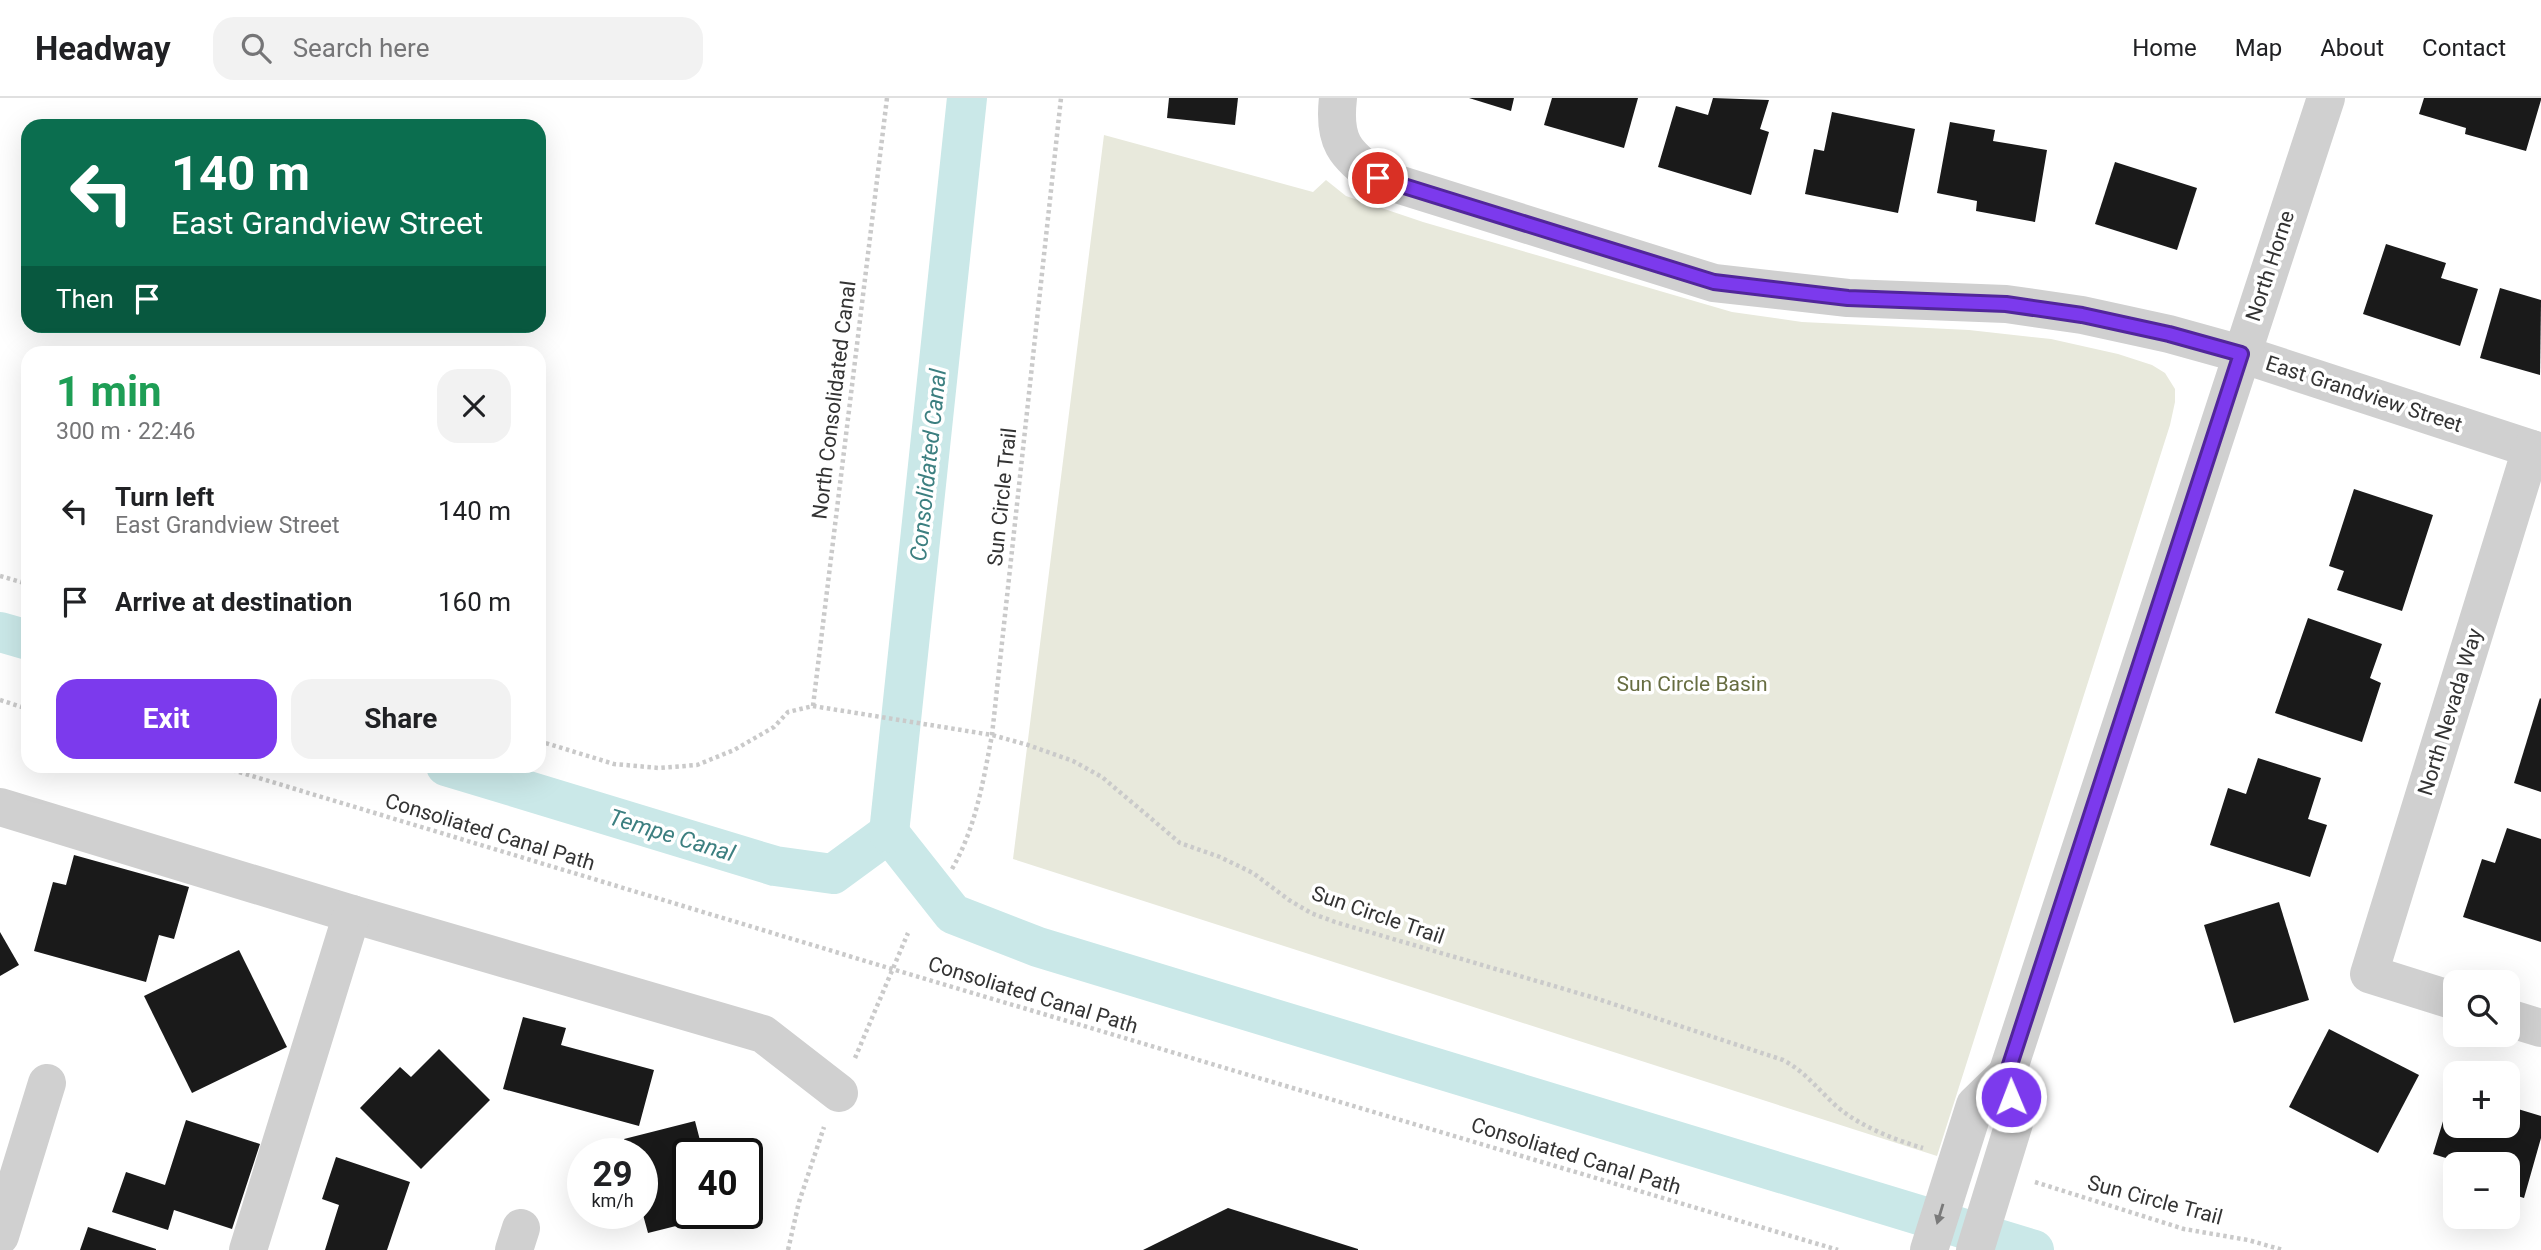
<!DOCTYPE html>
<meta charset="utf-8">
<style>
body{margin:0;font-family:Roboto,sans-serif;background:#f2f2f2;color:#202124;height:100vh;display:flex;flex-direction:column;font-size:26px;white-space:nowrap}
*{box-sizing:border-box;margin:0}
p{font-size:23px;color:#757577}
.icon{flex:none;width:38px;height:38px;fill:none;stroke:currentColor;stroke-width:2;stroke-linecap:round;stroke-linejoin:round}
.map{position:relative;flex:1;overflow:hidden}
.side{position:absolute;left:21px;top:248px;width:525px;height:427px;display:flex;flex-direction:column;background:#fff;border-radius:21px;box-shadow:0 7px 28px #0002}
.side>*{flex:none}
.hud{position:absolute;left:21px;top:21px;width:525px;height:214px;border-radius:21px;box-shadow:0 7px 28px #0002;background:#0b6e4f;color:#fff;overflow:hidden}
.controls{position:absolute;left:2443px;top:872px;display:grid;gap:14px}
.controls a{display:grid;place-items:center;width:77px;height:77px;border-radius:14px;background:#fff;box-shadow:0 7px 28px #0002;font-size:35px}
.speed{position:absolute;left:567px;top:1040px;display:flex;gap:14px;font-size:35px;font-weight:700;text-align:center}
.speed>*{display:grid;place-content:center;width:91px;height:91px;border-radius:50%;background:#fff;box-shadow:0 7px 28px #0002;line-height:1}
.speed small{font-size:18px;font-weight:400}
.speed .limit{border:4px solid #111;border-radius:10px;background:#fff;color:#111}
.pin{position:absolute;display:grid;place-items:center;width:60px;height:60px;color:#fff;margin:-30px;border:4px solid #fff;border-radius:50%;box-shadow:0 2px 7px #0007}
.me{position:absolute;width:77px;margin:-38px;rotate:359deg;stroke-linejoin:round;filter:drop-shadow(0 0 5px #0008)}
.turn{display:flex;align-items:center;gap:24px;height:147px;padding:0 35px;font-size:32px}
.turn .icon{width:91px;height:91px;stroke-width:2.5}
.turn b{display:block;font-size:49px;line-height:60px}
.then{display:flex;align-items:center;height:66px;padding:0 35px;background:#0003;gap:14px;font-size:26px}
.round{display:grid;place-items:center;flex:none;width:74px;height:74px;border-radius:21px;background:#f2f2f2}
.headline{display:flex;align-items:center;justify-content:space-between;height:119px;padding:0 35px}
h1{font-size:42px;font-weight:700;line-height:52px;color:#1e9e55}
.button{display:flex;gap:14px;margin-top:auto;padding:14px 35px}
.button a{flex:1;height:80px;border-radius:21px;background:#7c3aed;color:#fff;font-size:28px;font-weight:700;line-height:80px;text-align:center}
.button a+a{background:#f2f2f2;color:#202124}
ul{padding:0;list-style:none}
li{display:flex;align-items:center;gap:21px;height:91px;padding:0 35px}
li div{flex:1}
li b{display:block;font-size:26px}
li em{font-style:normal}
header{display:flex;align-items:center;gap:42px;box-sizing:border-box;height:98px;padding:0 35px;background:#fff;border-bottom:2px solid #e0e0e0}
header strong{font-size:33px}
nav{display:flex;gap:38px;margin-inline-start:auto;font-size:24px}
.search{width:490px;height:63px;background:#f2f2f2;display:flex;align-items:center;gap:18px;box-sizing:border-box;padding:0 24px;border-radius:21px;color:#757577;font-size:26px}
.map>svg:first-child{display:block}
.green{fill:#e8e9dc}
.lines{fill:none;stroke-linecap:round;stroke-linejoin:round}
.canal{stroke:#cae8e8;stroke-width:40}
.building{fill:#1a1a1a}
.path{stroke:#cacaca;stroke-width:4.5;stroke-dasharray:3.5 3.5;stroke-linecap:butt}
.minor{stroke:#d0d0d0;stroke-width:38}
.oneway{fill:#7a7a7a}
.route-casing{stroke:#51269a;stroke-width:18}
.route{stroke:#7c3aed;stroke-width:12}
.labels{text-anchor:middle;stroke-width:7;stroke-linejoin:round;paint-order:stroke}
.street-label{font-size:21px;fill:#333;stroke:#fff}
.park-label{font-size:21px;fill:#676d41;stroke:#fff}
.water-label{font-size:23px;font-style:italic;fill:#3c7f80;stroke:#fff}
</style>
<header>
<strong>Headway</strong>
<div class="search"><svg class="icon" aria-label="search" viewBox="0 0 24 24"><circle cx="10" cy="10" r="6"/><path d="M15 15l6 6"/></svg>Search here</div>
<nav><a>Home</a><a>Map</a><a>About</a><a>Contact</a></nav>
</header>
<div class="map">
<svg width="2541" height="1152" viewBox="0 0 2541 1152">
<rect width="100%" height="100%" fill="#fff"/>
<polygon class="green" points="1104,37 1313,94 1326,82 1346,98 1423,124 1732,214 1802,224 1969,232 2051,241 2118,256 2152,267 2165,275 2175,291 2175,304 2170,327 1937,1058 1013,761"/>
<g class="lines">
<g class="canal">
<polyline points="0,534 28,542"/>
<polyline points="446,668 775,768 833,776 889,735"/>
<polyline points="889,735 953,816 1038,849 2034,1152"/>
<polyline points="889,735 967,0"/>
</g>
</g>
<g class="building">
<polygon points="1169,0 1238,0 1235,27 1167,20"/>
<polygon points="1469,0 1514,0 1511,13"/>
<polygon points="1552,0 1638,0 1624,50 1544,27"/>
<polygon points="1713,0 1769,2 1760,31 1769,34 1751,97 1658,69 1676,8 1708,17"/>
<polygon points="2424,0 2541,0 2541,2 2526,53 2465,36 2466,30 2419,16"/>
<polygon points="1832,14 1915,31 1898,115 1805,96 1814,51 1824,53"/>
<polygon points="1950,24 1995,32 1993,43 2047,52 2035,124 1976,113 1977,103 1937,95"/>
<polygon points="2115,64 2197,90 2177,152 2095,126"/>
<polygon points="2386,146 2446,165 2441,180 2478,191 2460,248 2363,216"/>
<polygon points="2500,190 2541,202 2540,277 2480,260"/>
<polygon points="2354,391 2433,417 2402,513 2337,492 2344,473 2329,468"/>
<polygon points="2308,520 2382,546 2370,580 2381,585 2362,644 2275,615"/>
<polygon points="2540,600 2541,601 2541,694 2514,685"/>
<polygon points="2258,660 2321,680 2308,721 2327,727 2310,779 2210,747 2228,690 2246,696"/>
<polygon points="2507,730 2541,741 2541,844 2463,819 2482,761 2495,765"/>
<polygon points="74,757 189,789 174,841 159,837 146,884 34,853 53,784 66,787"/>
<polygon points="2279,804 2309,902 2234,925 2204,827"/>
<polygon points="0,834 19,867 0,878"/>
<polygon points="239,852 287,949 192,995 144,898"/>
<polygon points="523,919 566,930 561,947 654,972 639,1028 503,991"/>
<polygon points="2329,931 2419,977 2378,1055 2289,1009"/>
<polygon points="439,951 490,1002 421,1071 360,1010 400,969 411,979"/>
<polygon points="2455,984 2455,1027 2508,1027 2508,1008 2541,1018 2541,1040 2524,1100 2508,1095 2508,1066 2465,1066 2433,1056"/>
<polygon points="2508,986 2514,988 2508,1004"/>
<polygon points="186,1022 260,1046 232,1131 174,1112 168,1132 112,1114 126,1074 165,1087"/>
<polygon points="695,1023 702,1050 722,1044 725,1055 688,1055 688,1115 724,1116 648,1135 642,1113 642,1055 627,1055 624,1041"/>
<polygon points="336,1059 410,1084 387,1152 325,1152 339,1107 322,1101"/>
<polygon points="1228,1110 1358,1151 1358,1152 1143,1152"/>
<polygon points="88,1129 156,1151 156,1152 80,1152"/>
</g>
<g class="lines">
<g class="path">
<polyline points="0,478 28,486"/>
<polyline points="0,602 28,611"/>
<polyline points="813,608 887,0"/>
<path d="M539,643L614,666L659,670L697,667L734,652L774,629L788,614L813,608L992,637L1028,647L1073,663L1102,679L1180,745L1220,759L1253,775L1289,802L1311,815L1335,824L1595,900L1783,962C1804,973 1817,990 1834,1006C1857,1027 1892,1041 1923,1050"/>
<polyline points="219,668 892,871 1838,1152"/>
<path d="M952,771C976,729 983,684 992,637L1061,0"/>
<polyline points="855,960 908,835"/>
<polyline points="2035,1084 2184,1131 2248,1142 2283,1152"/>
<polyline points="788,1152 799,1104 824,1029"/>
</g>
<g class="minor">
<path d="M1338,0C1333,43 1344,56 1378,80L1714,185L1848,200L2006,206L2082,217L2169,236L2241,256L2541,354"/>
<polyline points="0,709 352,816 763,936 839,995"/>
<polyline points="2455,903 2369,876 2531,351"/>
<polyline points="2508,920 2541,930"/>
<polyline points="0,1138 47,985"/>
<polyline points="248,1152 352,816"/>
<polyline points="514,1152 521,1130"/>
<polyline points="1929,1152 1975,1007 2007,976"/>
<polyline points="1975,1152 2015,1022 2007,976 2326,0"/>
</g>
</g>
<defs><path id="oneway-solid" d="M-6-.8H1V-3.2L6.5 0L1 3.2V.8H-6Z" transform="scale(1.75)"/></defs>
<use class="oneway" href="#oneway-solid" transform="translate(1940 1116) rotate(107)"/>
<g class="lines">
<g class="route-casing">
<polyline id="route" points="1378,80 1714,184 1848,200 2006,206 2082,217 2169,236 2241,256 2007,976 2011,999"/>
</g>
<use href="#route" class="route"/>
</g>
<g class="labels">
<g class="street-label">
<text transform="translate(2270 168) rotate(-72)" y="7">North Horne</text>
<text transform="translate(2364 296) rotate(18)" y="7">East Grandview Street</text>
<text transform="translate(834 302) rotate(-83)" y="7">North Consolidated Canal</text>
<text transform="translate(1002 399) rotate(-84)" y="7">Sun Circle Trail</text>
<text transform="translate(2450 614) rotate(-73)" y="7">North Nevada Way</text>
<text transform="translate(490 734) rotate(17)" y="7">Consoliated Canal Path</text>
<text transform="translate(1378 817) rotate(19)" y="7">Sun Circle Trail</text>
<text transform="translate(1033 897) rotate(17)" y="7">Consoliated Canal Path</text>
<text transform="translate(1576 1058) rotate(17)" y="7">Consoliated Canal Path</text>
<text transform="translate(2155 1102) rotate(15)" y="7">Sun Circle Trail</text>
</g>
<g class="park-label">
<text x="1692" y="593">Sun Circle Basin</text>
</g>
<g class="water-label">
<text transform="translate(928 367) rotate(-84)" y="8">Consolidated Canal</text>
<text transform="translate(672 737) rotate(17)" y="8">Tempe Canal</text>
</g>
</g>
</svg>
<div class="controls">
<a><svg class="icon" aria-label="search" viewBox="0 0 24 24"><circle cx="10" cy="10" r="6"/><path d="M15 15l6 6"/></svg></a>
<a>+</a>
<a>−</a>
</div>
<div class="speed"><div>29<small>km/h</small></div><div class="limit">40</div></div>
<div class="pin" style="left:1378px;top:80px;background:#d93025"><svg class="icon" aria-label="arrive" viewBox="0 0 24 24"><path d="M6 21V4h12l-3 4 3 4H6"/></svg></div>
<svg class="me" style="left:2011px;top:999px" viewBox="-20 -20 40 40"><circle r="17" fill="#7c3aed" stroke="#fff" stroke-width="3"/><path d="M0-11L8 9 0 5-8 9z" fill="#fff"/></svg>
<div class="hud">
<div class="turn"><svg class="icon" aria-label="left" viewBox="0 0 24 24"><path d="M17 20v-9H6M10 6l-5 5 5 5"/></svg><div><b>140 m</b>East Grandview Street</div></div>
<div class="then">Then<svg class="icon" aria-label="arrive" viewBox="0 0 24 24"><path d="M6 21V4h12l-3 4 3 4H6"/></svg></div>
</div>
<section class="side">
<div class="headline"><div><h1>1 min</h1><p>300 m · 22:46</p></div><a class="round"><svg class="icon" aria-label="close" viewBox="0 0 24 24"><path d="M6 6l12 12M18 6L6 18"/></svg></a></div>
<ul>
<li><svg class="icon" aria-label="left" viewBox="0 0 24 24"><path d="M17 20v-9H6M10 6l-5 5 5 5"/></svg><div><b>Turn left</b><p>East Grandview Street</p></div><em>140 m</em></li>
<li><svg class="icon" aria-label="arrive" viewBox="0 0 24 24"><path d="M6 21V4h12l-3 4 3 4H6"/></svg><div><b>Arrive at destination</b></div><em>160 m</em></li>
</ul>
<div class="button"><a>Exit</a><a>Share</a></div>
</section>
</div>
